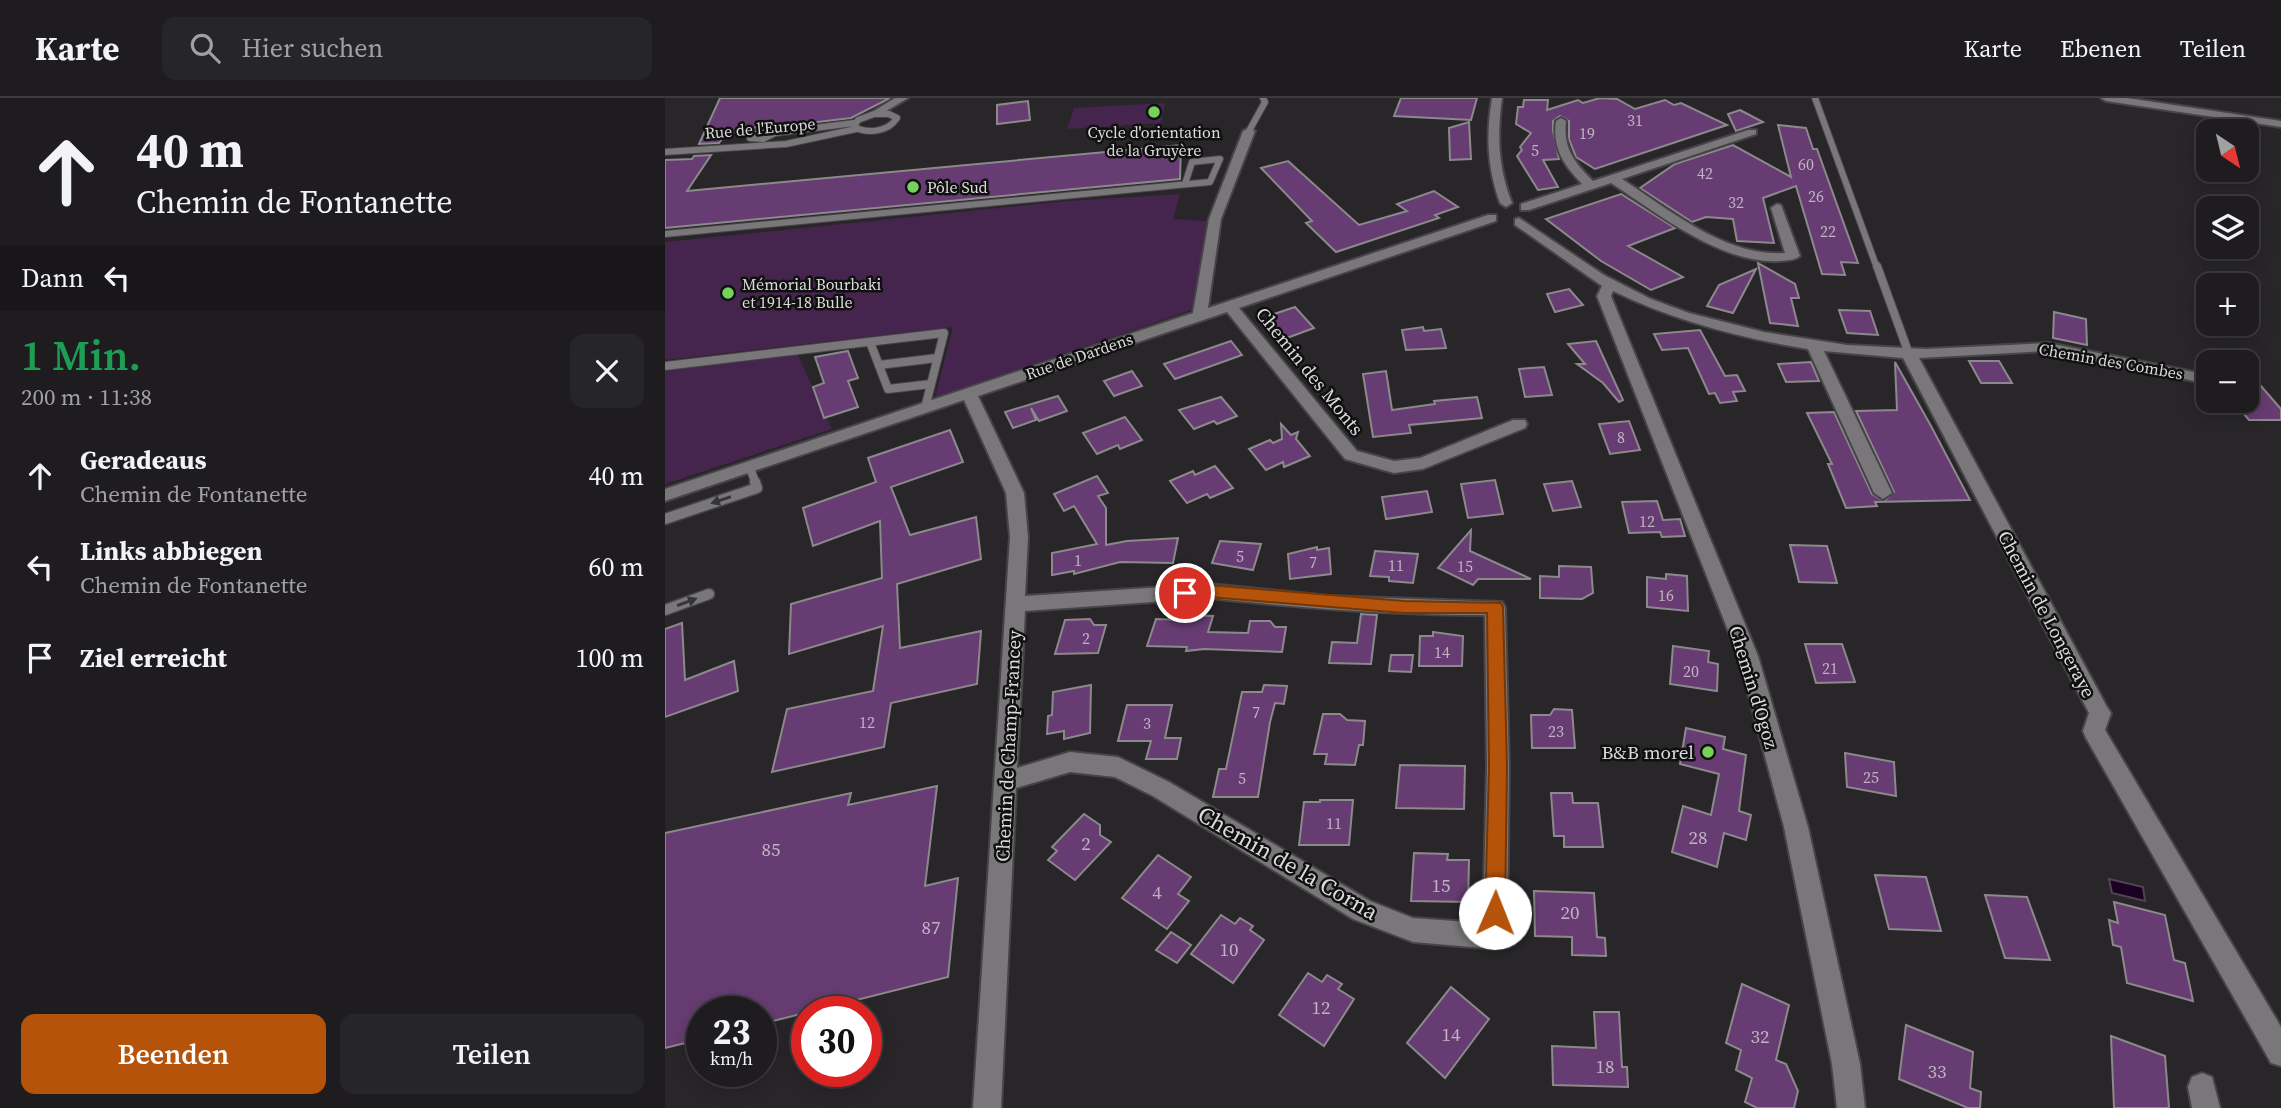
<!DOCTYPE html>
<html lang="de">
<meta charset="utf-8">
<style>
body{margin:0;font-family:"Source Serif 4",serif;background:#262528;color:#f1f3f6;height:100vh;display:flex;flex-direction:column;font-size:26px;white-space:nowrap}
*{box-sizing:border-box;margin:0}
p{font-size:23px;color:#a1a1a4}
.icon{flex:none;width:38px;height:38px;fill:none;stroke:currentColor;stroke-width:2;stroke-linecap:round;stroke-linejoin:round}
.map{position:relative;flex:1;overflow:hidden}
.panel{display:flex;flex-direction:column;background:#1e1c1f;width:665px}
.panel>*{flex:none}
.hud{background:#1e1c1f;color:#f1f3f6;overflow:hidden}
.needle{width:46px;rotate:145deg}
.fabs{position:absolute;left:1531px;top:21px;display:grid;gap:14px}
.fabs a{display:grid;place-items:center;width:63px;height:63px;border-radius:14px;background:#1e1c1f;box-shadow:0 4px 18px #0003,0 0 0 2px #3c3a3d;font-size:35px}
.speed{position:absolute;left:21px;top:898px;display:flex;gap:14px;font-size:35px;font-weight:700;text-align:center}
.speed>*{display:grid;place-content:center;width:91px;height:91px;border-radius:50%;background:#1e1c1f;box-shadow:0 4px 18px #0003,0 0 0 2px #3c3a3d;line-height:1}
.speed small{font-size:18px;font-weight:400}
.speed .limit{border:10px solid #d22;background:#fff;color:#111}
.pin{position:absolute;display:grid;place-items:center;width:60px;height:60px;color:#fff;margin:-30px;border:4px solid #fff;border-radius:50%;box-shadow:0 2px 7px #0007}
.me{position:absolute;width:77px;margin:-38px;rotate:1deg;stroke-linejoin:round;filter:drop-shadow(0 0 5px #0008)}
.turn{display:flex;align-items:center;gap:24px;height:147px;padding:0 21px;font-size:32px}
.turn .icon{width:91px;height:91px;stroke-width:2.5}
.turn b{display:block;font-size:49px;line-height:60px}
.then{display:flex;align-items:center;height:66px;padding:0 21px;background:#0003;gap:14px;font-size:26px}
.round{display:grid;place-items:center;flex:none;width:74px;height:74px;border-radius:14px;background:#262528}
.summary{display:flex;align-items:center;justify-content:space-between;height:119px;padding:0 21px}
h1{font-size:42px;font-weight:600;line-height:52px;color:#1e9e55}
.button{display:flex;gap:14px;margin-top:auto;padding:14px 21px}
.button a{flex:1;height:80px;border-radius:14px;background:#b45309;color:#fff;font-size:28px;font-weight:600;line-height:80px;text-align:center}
.button a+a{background:#262528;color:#f1f3f6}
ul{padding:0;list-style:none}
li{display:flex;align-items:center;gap:21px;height:91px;padding:0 21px}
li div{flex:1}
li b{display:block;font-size:26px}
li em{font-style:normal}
header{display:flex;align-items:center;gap:42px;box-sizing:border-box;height:98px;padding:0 35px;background:#1e1c1f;border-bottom:2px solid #3c3a3d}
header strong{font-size:33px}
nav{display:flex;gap:38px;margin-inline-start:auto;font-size:24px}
.search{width:490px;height:63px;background:#262528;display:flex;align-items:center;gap:18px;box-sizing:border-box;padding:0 24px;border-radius:14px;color:#a1a1a4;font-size:26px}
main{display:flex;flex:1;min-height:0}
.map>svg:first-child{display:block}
.green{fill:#45254e}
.water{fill:#1a0021;stroke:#544259;stroke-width:2}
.building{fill:#673c72;stroke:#8b898b;stroke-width:2}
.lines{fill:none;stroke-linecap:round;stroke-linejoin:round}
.service-far2-casing{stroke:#464446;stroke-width:8}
.service-far1-casing{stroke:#464446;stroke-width:10}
.service-casing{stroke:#464446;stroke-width:13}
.minor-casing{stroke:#464446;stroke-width:4}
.service-far2{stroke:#79777a;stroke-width:6}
.service-far1{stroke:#79777a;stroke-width:8}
.service{stroke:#79777a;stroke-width:10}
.minor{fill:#79777a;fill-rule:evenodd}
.oneway{fill:#353436}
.route{fill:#b45309;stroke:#753606;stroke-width:2}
.poi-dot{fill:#75d25b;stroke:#111011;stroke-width:2.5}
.labels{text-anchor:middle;stroke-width:5;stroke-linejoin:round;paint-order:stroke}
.number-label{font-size:16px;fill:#bfb3c2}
.far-street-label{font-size:16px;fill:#dcdbdc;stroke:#111011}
.far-poi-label{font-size:16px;fill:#dcdbdc;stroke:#111011;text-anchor:start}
.street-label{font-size:19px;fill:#dcdbdc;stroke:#111011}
.poi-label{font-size:19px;fill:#dcdbdc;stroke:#111011;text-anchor:end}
.near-number-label{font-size:19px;fill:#bfb3c2}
.near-street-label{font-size:23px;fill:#dcdbdc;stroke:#111011}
</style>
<header>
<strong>Karte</strong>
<div class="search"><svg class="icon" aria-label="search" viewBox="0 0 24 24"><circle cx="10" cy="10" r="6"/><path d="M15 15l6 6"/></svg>Hier suchen</div>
<nav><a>Karte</a><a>Ebenen</a><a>Teilen</a></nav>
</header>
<main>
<section class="panel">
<div class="hud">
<div class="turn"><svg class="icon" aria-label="ahead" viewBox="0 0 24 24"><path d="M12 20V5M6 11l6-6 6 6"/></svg><div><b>40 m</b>Chemin de Fontanette</div></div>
<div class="then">Dann<svg class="icon" aria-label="left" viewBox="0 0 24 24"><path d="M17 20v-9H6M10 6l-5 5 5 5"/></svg></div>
</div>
<div class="summary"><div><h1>1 Min.</h1><p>200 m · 11:38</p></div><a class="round"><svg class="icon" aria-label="close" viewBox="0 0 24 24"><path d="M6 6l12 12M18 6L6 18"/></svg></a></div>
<ul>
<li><svg class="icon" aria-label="ahead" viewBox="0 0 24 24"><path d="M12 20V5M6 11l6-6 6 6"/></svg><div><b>Geradeaus</b><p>Chemin de Fontanette</p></div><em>40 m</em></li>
<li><svg class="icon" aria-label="left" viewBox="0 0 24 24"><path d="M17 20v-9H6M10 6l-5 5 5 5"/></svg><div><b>Links abbiegen</b><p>Chemin de Fontanette</p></div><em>60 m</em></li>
<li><svg class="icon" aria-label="arrive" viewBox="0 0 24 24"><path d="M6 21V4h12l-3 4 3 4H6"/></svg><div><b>Ziel erreicht</b></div><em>100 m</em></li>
</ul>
<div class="button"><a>Beenden</a><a>Teilen</a></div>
</section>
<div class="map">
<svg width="1616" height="1010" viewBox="0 0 1616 1010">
<rect width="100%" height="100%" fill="#282629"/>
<g class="green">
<polygon points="500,5 496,25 402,31 409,10"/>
<polygon points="515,96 508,121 543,123 532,210 270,300 288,229 0,262 0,144 403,103"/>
<polygon points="131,253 167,331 0,386 0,272"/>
</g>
<polygon class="water" points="1444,781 1478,789 1480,803 1447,795"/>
<g class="building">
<polygon points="55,0 225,0 186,20 111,29 103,25 81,33 60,36 54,45 34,46"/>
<polygon points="736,0 812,0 806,22 729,18"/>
<polygon points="935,0 952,1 970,11 1000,2 1009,7 1016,5 1062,27 930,71 911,59 904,41 904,23 895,18 888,23 888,33 894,61 878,62 893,89 873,92 852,58 857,52 855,49 866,35 851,26 853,9 858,9 859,2 883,2 882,12 913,2 918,5"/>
<polygon points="363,3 365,22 332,26 332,7"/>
<polygon points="1075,12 1098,24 1071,33 1063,16"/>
<polygon points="804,24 806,61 785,62 784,30"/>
<polygon points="1113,27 1141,30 1148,51 1152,51 1193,165 1176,164 1180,177 1157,176 1131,88 1098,100 1109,145 1072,143 1068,121 1041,119 1027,124 975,90 1010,66 1068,47 1126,79"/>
<polygon points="516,47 515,81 0,130 0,62 27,61 29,58 46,57 22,93"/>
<polygon points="623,63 694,127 742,113 732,106 769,93 793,109 770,117 774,120 671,154 641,125 647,123 596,70"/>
<polygon points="956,96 1010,130 963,148 1018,179 986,192 936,163 881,121"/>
<polygon points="1093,165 1130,186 1134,200 1126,200 1133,228 1105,225"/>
<polygon points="1091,171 1068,215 1042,208 1054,187"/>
<polygon points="904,191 918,207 890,214 882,196"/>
<polygon points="630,209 649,230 619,241 601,223 605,221 603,218"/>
<polygon points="1174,212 1205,213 1213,237 1182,235"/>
<polygon points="1389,214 1421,221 1422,247 1388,240"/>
<polygon points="758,229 759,233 776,231 781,250 741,252 737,232"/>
<polygon points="1035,232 1060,278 1072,277 1080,293 1068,294 1072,303 1055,305 1050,295 1044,296 1023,250 997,252 989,236"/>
<polygon points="566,243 577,257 510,281 499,266"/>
<polygon points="931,243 958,302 954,304 938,285 912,266 920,266 903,246"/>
<polygon points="183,253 193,280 183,283 193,309 159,320 148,289 159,285 150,259"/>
<polygon points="1304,263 1334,263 1347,285 1316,285"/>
<polygon points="1146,264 1154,283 1121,284 1113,266"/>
<polygon points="1230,264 1266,328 1305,402 1210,404 1212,408 1181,410 1163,366 1167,366 1142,315 1169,314 1207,396 1219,403 1229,394 1191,313 1232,312"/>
<polygon points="879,269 887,297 860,299 854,271"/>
<polygon points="1582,272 1616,311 1616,322 1584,322 1568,303 1582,303"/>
<polygon points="467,273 477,288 449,298 439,283"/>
<polygon points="721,273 727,312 770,306 769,303 812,299 817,320 744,327 746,335 708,339 698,276"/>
<polygon points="393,298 402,313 374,323 366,310 371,322 348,330 340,314"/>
<polygon points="556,299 572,318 552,326 549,323 529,331 514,312"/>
<polygon points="460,319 477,342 455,351 453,347 432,356 418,335"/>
<polygon points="964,323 975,352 945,356 934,326"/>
<polygon points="616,326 626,337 633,334 631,341 645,358 619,369 618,364 601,372 584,351 605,342 608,345 617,341"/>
<polygon points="285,332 298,364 226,389 245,437 311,419 316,461 232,486 235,550 316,533 312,586 226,605 219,649 107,674 122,611 208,593 218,528 124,556 126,506 217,480 215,423 148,448 138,410 211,384 203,360"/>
<polygon points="550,368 568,390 545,400 542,396 522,405 505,383 528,373 530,377"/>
<polygon points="432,378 443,395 433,398 441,410 441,447 462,443 513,440 508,465 455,464 409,476 409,473 387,477 387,455 432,446 409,408 399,413 389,396"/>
<polygon points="830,382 838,416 803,420 796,386"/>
<polygon points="907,383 916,409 888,413 879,386"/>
<polygon points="762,393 767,414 721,421 717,399"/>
<polygon points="992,403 998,422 1015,421 1020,438 997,439 995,434 964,435 957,404"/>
<polygon points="806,432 805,453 866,481 813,481 808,487 773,470"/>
<polygon points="555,443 596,446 588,472 547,465"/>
<polygon points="1125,447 1162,448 1172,485 1134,484"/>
<polygon points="652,449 652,452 664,450 666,476 625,481 623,456"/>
<polygon points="710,453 753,456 748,485 724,483 724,479 705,478"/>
<polygon points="894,468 926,469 928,495 917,501 875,500 875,478 894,479"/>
<polygon points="1001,476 1022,478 1023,513 982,509 982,479 1001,481"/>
<polygon points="696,516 712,517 706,566 664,565 667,544 692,545"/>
<polygon points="516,517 548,518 543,534 583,535 585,523 605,523 610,529 621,529 617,554 539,551 521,553 522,549 482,548 491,521 515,522"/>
<polygon points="425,521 429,527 441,527 433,555 390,556 400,522"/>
<polygon points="17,525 20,582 69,563 73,593 0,619 0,531"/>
<polygon points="768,534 798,538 797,568 754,568 755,538 768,538"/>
<polygon points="1140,546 1177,546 1190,584 1151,585"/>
<polygon points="1008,548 1044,553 1043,564 1053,566 1052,593 1005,586"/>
<polygon points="726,557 748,557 746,574 724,573"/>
<polygon points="426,587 425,635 399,641 399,633 382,636 383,618 387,617 388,594"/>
<polygon points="599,587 622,588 619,606 610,605 605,624 593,699 548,699 554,671 561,671 577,594 597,594"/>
<polygon points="462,607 507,607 500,640 516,640 512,661 481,661 486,643 453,643"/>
<polygon points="889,611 907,612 910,650 867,650 866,617 885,617"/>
<polygon points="658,616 675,616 682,622 700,623 698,647 694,647 690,667 660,666 662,656 649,656"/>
<polygon points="1021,630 1060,639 1058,651 1081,657 1074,713 1086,717 1081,742 1059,735 1052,769 1007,754 1018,708 1046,717 1054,676 1015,666"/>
<polygon points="1180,655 1229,664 1231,698 1182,689"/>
<polygon points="735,667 800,668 799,711 731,710"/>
<polygon points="272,688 260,788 293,780 283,879 96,926 96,914 37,914 37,941 0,950 0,735 186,695 183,707"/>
<polygon points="886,695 907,695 908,705 933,705 938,749 899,749 899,738 889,738"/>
<polygon points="655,702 688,702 684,747 634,747 639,704 655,704"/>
<polygon points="419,716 435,727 435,737 446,744 410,782 383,762 392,753 387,749"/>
<polygon points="749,755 783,756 782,762 804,762 803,804 746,803"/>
<polygon points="493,757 526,779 513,796 524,803 502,831 457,800"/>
<polygon points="1210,777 1261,779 1276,833 1224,831"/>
<polygon points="869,793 929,795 932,839 940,840 941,858 907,857 907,839 870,838"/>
<polygon points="1320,797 1362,799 1385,862 1340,860"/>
<polygon points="1449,804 1500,817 1509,862 1520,865 1528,903 1462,885 1456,849 1448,847 1444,822 1453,825"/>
<polygon points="556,817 570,826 575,820 588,828 585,832 599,842 568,885 526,856"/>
<polygon points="506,834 526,847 512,865 491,852"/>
<polygon points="643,875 657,884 662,877 677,886 673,891 689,901 659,948 614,917"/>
<polygon points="1077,886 1124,907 1111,962 1121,966 1133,993 1129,1010 1092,1010 1080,1004 1087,980 1071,972 1076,952 1061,945"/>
<polygon points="786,889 824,921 780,980 742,945"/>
<polygon points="929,914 954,914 957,969 962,969 963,989 888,987 887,948 931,950"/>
<polygon points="1241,927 1308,954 1305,990 1316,994 1315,1010 1303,1010 1234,981"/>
<polygon points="1446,938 1500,958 1504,1010 1449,1010"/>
</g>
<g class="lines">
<g class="service-far2-casing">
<g id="service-far2">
<polyline points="1150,0 1212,170"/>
<path d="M209,16H224L232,20C223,34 203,36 189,29L193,22Z"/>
<polygon points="104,31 110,35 98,41 85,40 85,37"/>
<polyline points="584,33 600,4 598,0"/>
<polyline points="110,35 189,25"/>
<polyline points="0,54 121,46 191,31"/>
<polyline points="0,136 545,84 555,61 527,64 520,86"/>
</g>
</g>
<g class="service-far1-casing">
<g id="service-far1">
<polyline points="1212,168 1244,256"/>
<polyline points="205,244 223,291 266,286"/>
<polyline points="214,267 272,260"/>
<polyline points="0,268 279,235 260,310"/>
<polyline points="85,370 91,386"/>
</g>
</g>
<g class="service-casing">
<g id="service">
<polyline points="0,421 92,390 90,384"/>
<polyline points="0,512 44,496"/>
</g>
</g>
<g class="minor-casing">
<g id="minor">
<polygon points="230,0 243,0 213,18 204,16"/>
<path d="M827,0H837C832,38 833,69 847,105L841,109L835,105C822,69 821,37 827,0Z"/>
<polygon points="1436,0 1462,0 1616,23 1616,29 1441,3"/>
<path d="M896,20L901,23C898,50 909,64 928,83L1083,32H1091V36L957,81C1005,112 1060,159 1120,155L1106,110L1112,106L1116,107L1135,158C1129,163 1122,162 1115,163C1057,167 992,115 946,85L864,112H856V106L917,86C899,67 887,51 891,23Z"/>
<path d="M584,30L590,33L556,121L543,210L823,117H831V123L574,210L692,353L729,363L755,360L848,322H860L862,326L860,330L758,371L729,375L680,361L562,214L313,298L359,395L363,439L360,498L544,486L664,498L837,504L840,509L844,669L842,839L839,848L830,851L748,844L688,821L488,698L450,679L405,674L351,690L336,1010H308L345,439L341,395L299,302L0,403V391L528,215L544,121L578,33ZM544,500C636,510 727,517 820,517L822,669L818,825L748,820L705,803L504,684L453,659L405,654L352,670L360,513Z"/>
<path d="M854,120L939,177L986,201L1024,215L1099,234L1182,247L1261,251L1383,245L1539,276L1542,279L1534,284L1383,253L1254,260L1442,609L1446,615L1440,632L1616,929V968L1606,965L1421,640L1418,633L1424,615L1238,260L1159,253L1227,395L1218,401L1209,395L1143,251C1075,240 1010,223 948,193L946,198L1093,558L1143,729L1195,966L1200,1010H1172L1167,966L1119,729L1073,558L932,198L937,188L850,127V121Z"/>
<polygon points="1537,975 1547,979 1555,1010 1527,1010 1523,989 1527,979"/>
</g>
</g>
<use href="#service-far2" class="service-far2"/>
<use href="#service-far1" class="service-far1"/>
<use href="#service" class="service"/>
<use href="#minor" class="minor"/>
</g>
<defs><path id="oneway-solid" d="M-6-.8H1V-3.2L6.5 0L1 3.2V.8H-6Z" transform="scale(1.75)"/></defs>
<g class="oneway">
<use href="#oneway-solid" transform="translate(56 402) rotate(161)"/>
<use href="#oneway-solid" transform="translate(22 504) rotate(-20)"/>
</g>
<polygon class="route" points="544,487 739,503 836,505 838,509 842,669 840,815 837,822 830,825 823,822 820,815 824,669 822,515 739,515 544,499 520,501 513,495 520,489"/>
<g class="poi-dot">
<circle cx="489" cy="14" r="7"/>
<circle cx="248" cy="89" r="7"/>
<circle cx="63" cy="195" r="7"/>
<circle cx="1043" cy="654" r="7"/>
</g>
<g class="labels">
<g class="number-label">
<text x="970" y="28">31</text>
<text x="922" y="41">19</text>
<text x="870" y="58">5</text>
<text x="1141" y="72">60</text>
<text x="1040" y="81">42</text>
<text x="1151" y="104">26</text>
<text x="1071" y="110">32</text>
<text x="1163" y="139">22</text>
<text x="956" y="345">8</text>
<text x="982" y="429">12</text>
<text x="575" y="464">5</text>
<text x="413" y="468">1</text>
<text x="648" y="470">7</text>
<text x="731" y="473">11</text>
<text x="800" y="474">15</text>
<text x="1001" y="503">16</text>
<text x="421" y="546">2</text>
<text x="777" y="560">14</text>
<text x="1165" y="576">21</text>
<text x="1026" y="579">20</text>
<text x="591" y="620">7</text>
<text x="202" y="630">12</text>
<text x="482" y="631">3</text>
<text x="891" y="639">23</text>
<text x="1206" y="685">25</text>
<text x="577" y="686">5</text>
<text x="669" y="731">11</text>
</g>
<g class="far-street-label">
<text transform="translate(95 30) rotate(-5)" y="6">Rue de l'Europe</text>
<text transform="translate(414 258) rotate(-19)" y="6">Rue de Dardens</text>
<text transform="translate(1446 263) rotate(10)" y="6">Chemin des Combes</text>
</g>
<g class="far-poi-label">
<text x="489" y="40" text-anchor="middle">Cycle d'orientation<tspan x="489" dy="18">de la Gruyère</tspan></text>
<text x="262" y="95">Pôle Sud</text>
<text x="77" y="192">Mémorial Bourbaki<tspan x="77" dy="18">et 1914-18 Bulle</tspan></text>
</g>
<g class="street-label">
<text transform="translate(645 273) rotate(51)" y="7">Chemin des Monts</text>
<text transform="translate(1382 516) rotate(62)" y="7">Chemin de Longeraye</text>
<text transform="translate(1089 589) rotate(73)" y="7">Chemin d'Ogoz</text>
<text transform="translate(343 648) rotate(-87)" y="7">Chemin de Champ-Francey</text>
</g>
<g class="poi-label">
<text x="1029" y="661">B&amp;B morel</text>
</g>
<g class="near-number-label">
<text x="1033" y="746">28</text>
<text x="421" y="752">2</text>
<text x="106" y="758">85</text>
<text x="776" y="794">15</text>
<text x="492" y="801">4</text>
<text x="905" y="821">20</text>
<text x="266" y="836">87</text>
<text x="564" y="858">10</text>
<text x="656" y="916">12</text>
<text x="786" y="943">14</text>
<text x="1095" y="945">32</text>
<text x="940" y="975">18</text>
<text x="1272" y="980">33</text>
</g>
<g class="near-street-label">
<text transform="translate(623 765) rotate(30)" y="8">Chemin de la Corna</text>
</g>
</g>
</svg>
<div class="fabs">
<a><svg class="needle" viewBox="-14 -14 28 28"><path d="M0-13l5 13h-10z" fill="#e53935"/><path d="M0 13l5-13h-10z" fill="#a1a1a4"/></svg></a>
<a><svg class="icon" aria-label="layers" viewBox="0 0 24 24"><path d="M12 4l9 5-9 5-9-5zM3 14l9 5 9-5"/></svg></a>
<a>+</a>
<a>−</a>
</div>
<div class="speed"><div>23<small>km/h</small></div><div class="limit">30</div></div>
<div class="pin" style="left:520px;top:495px;background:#d93025"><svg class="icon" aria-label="arrive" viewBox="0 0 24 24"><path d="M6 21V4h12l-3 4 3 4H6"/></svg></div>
<svg class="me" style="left:830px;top:815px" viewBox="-20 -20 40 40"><circle r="19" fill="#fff"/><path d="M0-13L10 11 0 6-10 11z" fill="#b45309"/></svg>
</div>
</main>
